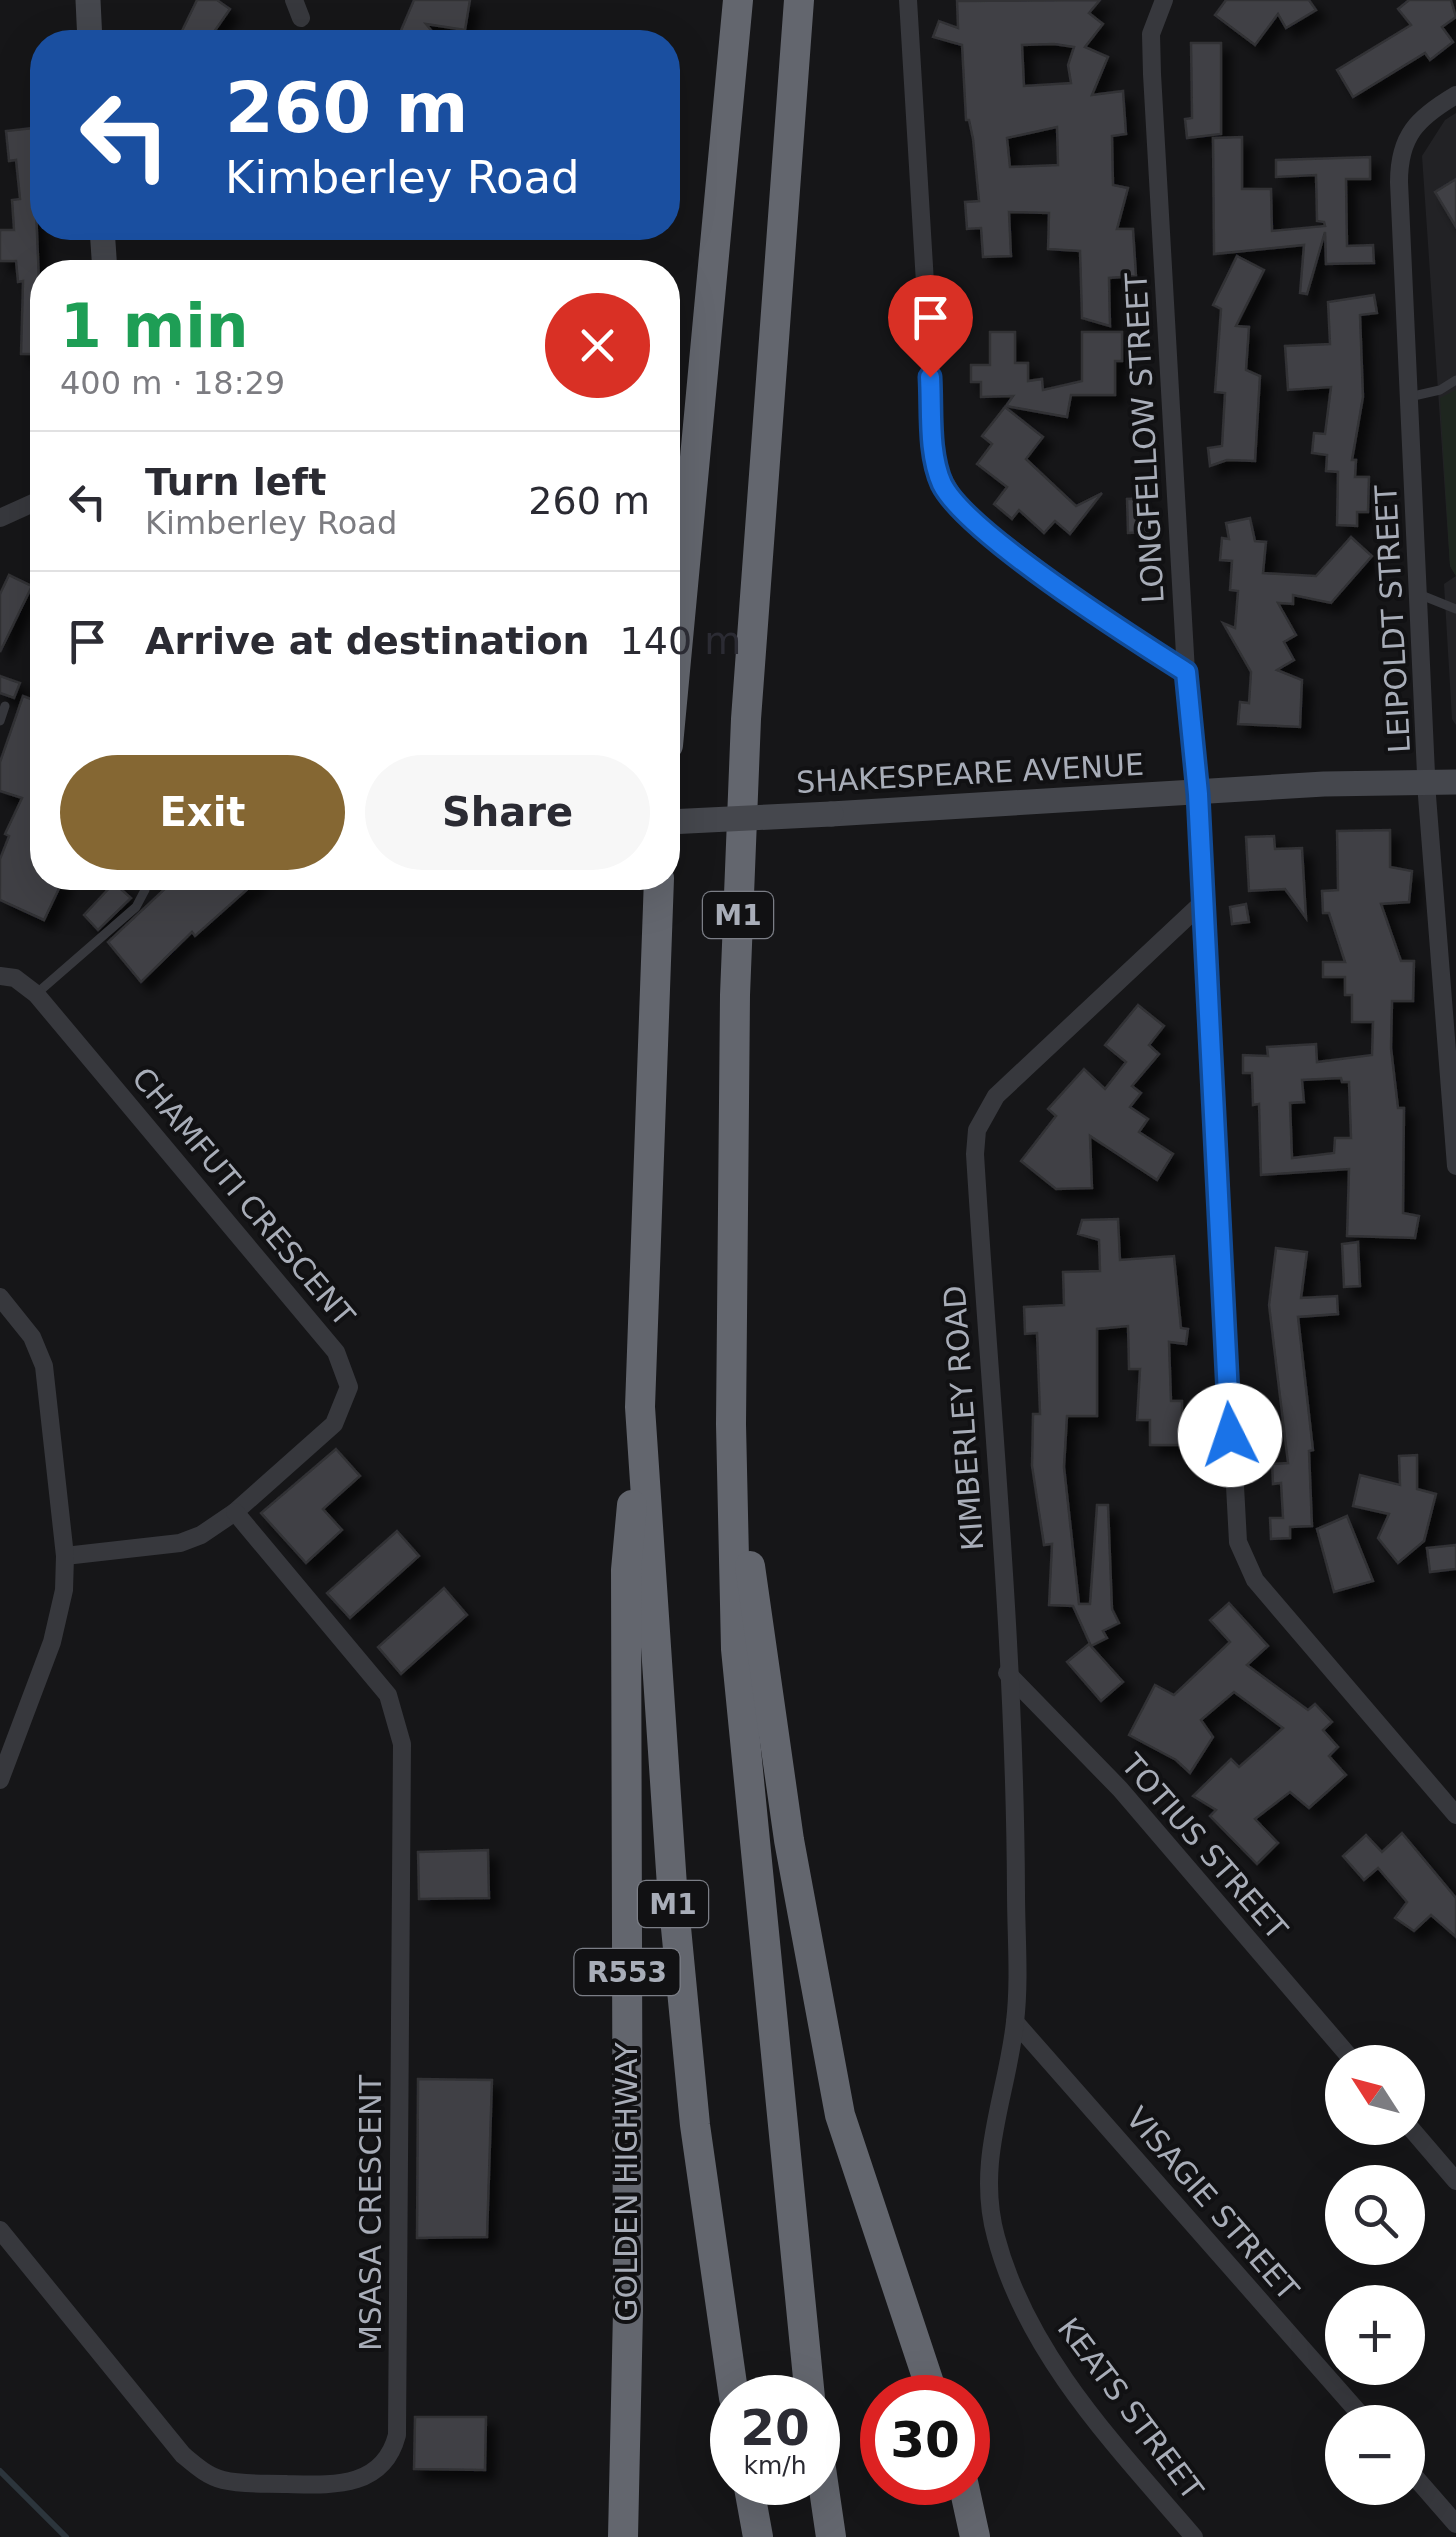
<!DOCTYPE html>
<meta charset="utf-8">
<style>
body{margin:0;font-family:"DejaVu Sans",sans-serif;background:#f7f7f7;color:#2b2b33;height:100vh;display:flex;flex-direction:column;font-size:38px;white-space:nowrap}
*{box-sizing:border-box;margin:0}
p{font-size:32px;color:#7c7c81}
.icon{flex:none;width:55px;height:55px;fill:none;stroke:currentColor;stroke-width:2;stroke-linecap:round;stroke-linejoin:round}
.map{position:relative;flex:1;overflow:hidden}
.drawer{position:absolute;left:30px;top:260px;width:650px;height:630px;display:flex;flex-direction:column;background:#fff;border-radius:40px;box-shadow:0 10px 40px #0002}
.drawer>*{flex:none}
.hud{position:absolute;left:30px;top:30px;width:650px;height:210px;border-radius:40px;box-shadow:0 10px 40px #0002;background:#1a4fa0;color:#fff;overflow:hidden}
.needle{width:65px;rotate:306deg}
.buttons{position:absolute;left:1325px;top:2045px;display:grid;gap:20px}
.buttons a{display:grid;place-items:center;width:100px;height:100px;border-radius:50%;background:#fff;box-shadow:0 10px 40px #0002;font-size:50px}
.speed{position:absolute;left:710px;top:2375px;display:flex;gap:20px;font-size:50px;font-weight:700;text-align:center}
.speed>*{display:grid;place-content:center;width:130px;height:130px;border-radius:50%;background:#fff;box-shadow:0 10px 40px #0002;line-height:1}
.speed small{font-size:25px;font-weight:400}
.speed .limit{border:15px solid #d22;background:#fff;color:#111}
.pin{position:absolute;display:grid;place-items:center;width:85px;height:85px;color:#fff;margin:-102px -42px;border-radius:50% 50% 50% 0;rotate:-45deg;box-shadow:0 0 10px #0007}
.pin .icon{rotate:45deg}
.me{position:absolute;width:110px;margin:-55px;rotate:356deg;stroke-linejoin:round;filter:drop-shadow(0 0 8px #0008)}
.turn{display:flex;align-items:center;gap:35px;height:210px;padding:0 30px;font-size:45px}
.turn .icon{width:130px;height:130px;stroke-width:2.5}
.turn b{display:block;font-size:70px;line-height:85px}
.round{display:grid;place-items:center;flex:none;width:105px;height:105px;border-radius:52px;background:#f7f7f7}
.summary{display:flex;align-items:center;justify-content:space-between;height:170px;padding:0 30px}
h1{font-size:60px;font-weight:700;line-height:75px;color:#1e9e55}
.cta{display:flex;gap:20px;margin-top:auto;padding:20px 30px}
.cta a{flex:1;height:115px;border-radius:60px;background:#856733;color:#fff;font-size:40px;font-weight:700;line-height:115px;text-align:center}
.cta a+a{background:#f7f7f7;color:#2b2b33}
ul{padding:0;list-style:none}
li{display:flex;align-items:center;gap:30px;height:140px;padding:0 30px;border-top:2px solid #e1e1e2}
li div{flex:1}
li b{display:block;font-size:38px}
li em{font-style:normal}
.map>svg:first-child{display:block}
.built{fill:#222225}
.green{fill:#1e261f}
.lines{fill:none;stroke-linecap:round;stroke-linejoin:round}
.stream{stroke:#2c353c;stroke-width:6}
.building{fill:#404145;stroke:#303034;stroke-width:2.5;fill-rule:evenodd;filter:url(#shadow)}
.lane{stroke:#37383d;stroke-width:9}
.street{stroke:#37383d;stroke-width:18}
.secondary{stroke:#45474d;stroke-width:25}
.highway{stroke:#63666e;stroke-width:30}
.secondary-bridge{stroke:#45474d;stroke-width:25}
.route-casing{stroke:#114b97;stroke-width:25}
.route{stroke:#1a73e8;stroke-width:18}
.labels{text-anchor:middle;stroke-width:8;stroke-linejoin:round;paint-order:stroke}
.shield{fill:#111113;stroke:#7b7e86;stroke-width:2.5}
.shield-label{font-size:28px;font-weight:bold;fill:#a8adb8}
.street-label{font-size:30px;fill:#a8adb8;stroke:#111113}
</style>
<div class="map">
<svg width="1456" height="2537" viewBox="0 0 1456 2537">
<defs>
<filter id="shadow"><feDropShadow dx="9" dy="9" stdDeviation="5" flood-color="#0009"/></filter>
</defs>
<rect width="100%" height="100%" fill="#161618"/>
<polygon class="built" points="1456,113 1456,725 1452,719 1444,584 1456,576 1450,566 1422,156 1445,120"/>
<polygon class="green" points="1456,390 1456,576 1450,566 1440,398"/>
<g class="lines">
<polyline class="stream" points="0,2471 66,2537"/>
</g>
<g class="building">
<polygon points="197,0 217,0 230,9 207,42 191,42 180,35"/>
<polygon points="414,0 470,0 465,30 426,24 441,42 396,42"/>
<path d="M1100,0L1089,13L1103,24L1085,47L1108,57L1092,95L1123,91L1126,134L1112,136L1113,185L1128,188L1117,229H1133L1136,276L1109,278L1110,326L1082,318L1080,251L1048,249L1049,213L1009,212L1011,256L983,257L981,228L967,229L965,202L979,201L973,139L969,120H966L962,45L933,37L939,21L958,28L957,1ZM1054,44L1074,47L1068,65L1071,83L1024,86L1022,45ZM1057,127L1058,165L1010,167L1007,138Z"/>
<polygon points="1226,0 1309,0 1316,10 1286,28 1278,14 1255,45 1215,15"/>
<polygon points="1409,0 1451,0 1456,17 1442,27 1453,42 1430,60 1425,53 1353,97 1337,70 1411,25 1398,9"/>
<polygon points="1191,43 1221,43 1221,134 1187,138 1185,119 1192,118"/>
<polygon points="42,127 42,183 35,184 42,354 21,354 23,281 18,282 16,261 0,261 0,230 14,230 12,200 20,199 16,160 9,161 6,131"/>
<polygon points="1242,137 1242,189 1271,189 1272,231 1325,226 1324,222 1317,221 1316,175 1276,177 1276,160 1370,157 1370,179 1346,179 1347,246 1373,245 1374,263 1326,264 1325,232 1307,294 1300,293 1304,245 1214,254 1213,138"/>
<polygon points="1456,179 1456,227 1435,192"/>
<polygon points="1237,256 1264,270 1236,326 1249,327 1246,370 1260,376 1255,461 1227,460 1210,466 1208,448 1222,446 1225,393 1215,392 1221,309 1213,305"/>
<polygon points="1374,295 1377,313 1360,315 1363,397 1352,460 1356,460 1355,477 1369,477 1368,512 1357,512 1357,526 1337,525 1338,472 1326,471 1327,455 1312,453 1314,433 1325,434 1331,387 1288,390 1285,346 1330,344 1328,302"/>
<polygon points="990,332 1015,332 1015,363 1028,363 1028,381 1042,379 1043,390 1082,381 1082,332 1122,332 1122,361 1115,361 1115,395 1071,395 1067,417 1006,406 1013,396 981,397 981,382 971,382 971,365 990,365"/>
<polygon points="1005,407 1043,437 1026,459 1076,506 1102,493 1070,534 1055,521 1044,533 1019,510 1012,519 994,504 1007,487 977,464 992,444 982,436"/>
<polygon points="1147,498 1148,532 1128,533 1127,499"/>
<polygon points="1250,518 1255,541 1266,542 1263,573 1316,576 1351,537 1372,556 1331,603 1293,595 1293,604 1278,603 1296,635 1284,642 1294,660 1277,670 1302,680 1300,727 1238,724 1240,702 1249,703 1251,672 1223,623 1235,628 1238,591 1230,590 1232,561 1220,560 1222,538 1229,539 1226,523"/>
<polygon points="9,575 32,586 0,652 0,594"/>
<polygon points="0,676 20,683 14,698 0,693"/>
<polygon points="23,696 42,703 42,878 64,878 44,920 0,900 0,859 9,836 5,834 22,798 0,791 0,762"/>
<path d="M1390,830V867L1412,871L1409,902L1381,904L1401,961H1414L1413,1001H1392L1391,1048L1398,1108H1404L1403,1213L1419,1216L1415,1238L1347,1236L1349,1169L1261,1175L1259,1104L1253,1105L1252,1073H1243V1055L1268,1056L1267,1047L1316,1044L1317,1062L1372,1055L1373,1022H1352V995H1345V977H1323V962H1345L1329,913H1323L1322,891L1338,890L1337,831ZM1341,1078L1342,1082H1349L1351,1138H1335L1334,1153L1292,1158L1290,1103L1304,1102L1302,1080Z"/>
<polygon points="1274,836 1275,849 1302,848 1306,918 1285,889 1249,891 1246,837"/>
<polygon points="162,878 260,878 195,936 192,932 141,982 108,942 169,885"/>
<polygon points="114,883 131,898 98,930 84,915"/>
<polygon points="1246,904 1249,922 1232,924 1230,907"/>
<polygon points="1138,1005 1164,1026 1149,1045 1159,1054 1132,1086 1141,1093 1130,1107 1148,1119 1139,1132 1173,1154 1157,1180 1090,1136 1092,1188 1056,1189 1021,1161 1056,1116 1048,1109 1084,1069 1105,1089 1126,1062 1105,1045"/>
<polygon points="1118,1219 1120,1260 1174,1256 1181,1328 1188,1329 1186,1344 1169,1342 1171,1401 1182,1401 1182,1445 1150,1445 1150,1420 1137,1420 1140,1369 1129,1369 1128,1326 1097,1329 1097,1416 1067,1416 1064,1467 1079,1604 1090,1604 1097,1505 1108,1505 1112,1609 1119,1623 1103,1631 1107,1638 1091,1646 1073,1606 1049,1605 1052,1544 1044,1545 1032,1466 1033,1414 1040,1414 1037,1333 1025,1334 1024,1307 1064,1305 1063,1272 1100,1271 1099,1240 1078,1234 1082,1220"/>
<polygon points="1358,1242 1360,1286 1344,1287 1342,1244"/>
<polygon points="1276,1248 1307,1252 1301,1298 1337,1296 1338,1314 1298,1317 1313,1450 1309,1451 1312,1526 1290,1527 1290,1538 1271,1539 1270,1518 1283,1518 1281,1483 1273,1484 1272,1464 1288,1463 1269,1305"/>
<polygon points="336,1449 360,1476 323,1509 342,1530 306,1563 261,1513"/>
<polygon points="1417,1455 1417,1489 1436,1494 1424,1541 1398,1563 1378,1538 1389,1514 1353,1506 1360,1475 1400,1485 1399,1456"/>
<polygon points="1347,1516 1373,1581 1334,1592 1317,1529"/>
<polygon points="397,1531 419,1556 350,1618 327,1593"/>
<polygon points="1456,1545 1456,1569 1430,1572 1427,1548"/>
<polygon points="444,1588 467,1615 401,1674 378,1647"/>
<polygon points="1229,1603 1268,1646 1247,1665 1308,1710 1315,1704 1332,1722 1323,1730 1338,1747 1329,1756 1346,1775 1309,1808 1290,1792 1255,1819 1278,1843 1257,1864 1210,1816 1216,1810 1193,1796 1231,1759 1239,1767 1283,1728 1234,1692 1201,1720 1213,1737 1190,1773 1176,1760 1129,1735 1155,1685 1174,1695 1230,1642 1210,1620"/>
<polygon points="1089,1644 1123,1682 1101,1701 1067,1662"/>
<polygon points="1402,1833 1456,1898 1456,1937 1431,1915 1414,1931 1395,1918 1407,1902 1378,1868 1364,1880 1343,1856 1366,1835 1382,1852"/>
<polygon points="488,1850 489,1898 419,1899 418,1852"/>
<polygon points="418,2079 492,2080 487,2237 417,2238"/>
<polygon points="415,2417 486,2417 485,2470 414,2469"/>
</g>
<g class="lines">
<g class="lane">
<polyline points="1409,397 1440,390 1456,380"/>
<polyline points="1421,595 1456,609"/>
<polyline points="0,721 5,706"/>
<polyline points="36,994 136,907 145,890 144,878"/>
</g>
<g class="street">
<polyline points="294,0 301,18"/>
<polyline points="908,0 936,466 961,510 1101,617 1186,672"/>
<polyline points="1164,0 1151,34 1152,74 1186,672 1198,794 1238,1542 1255,1580 1456,1815"/>
<path d="M1456,95C1417,118 1399,136 1399,182L1427,796L1456,1166"/>
<polyline points="0,518 42,499"/>
<polyline points="0,976 15,978 36,994 336,1352 349,1387 334,1424 235,1512 201,1535 180,1543 65,1556"/>
<polyline points="0,1297 32,1337 44,1366 65,1556 64,1590 52,1642 0,1780"/>
<polyline points="1007,1673 1120,1789 1354,2062"/>
<polyline points="1015,2022 1367,2422"/>
<polyline points="1408,2125 1456,2181"/>
<path d="M0,2230L183,2455C195,2465 207,2476 223,2480C243,2485 266,2483 287,2484C332,2485 383,2489 397,2435L402,1744L388,1695L235,1512"/>
<polyline points="1408,2469 1456,2524"/>
<path d="M1194,2537C1117,2447 1027,2355 996,2237C975,2161 1007,2096 1015,2022C1020,1980 1016,1935 1016,1893C1015,1647 990,1399 975,1154L977,1130L996,1096L1201,904"/>
</g>
<g class="secondary">
<polyline points="88,0 90,42"/>
<polyline points="102,228 105,272"/>
<polyline points="831,814 1324,784 1456,782"/>
</g>
<g class="highway">
<polyline points="799,0 746,719 735,995 731,1424 736,1649 810,2398"/>
<polyline points="668,745 738,0"/>
<polyline points="659,878 640,1407 672,1886 695,2125 734,2398"/>
<polyline points="750,1566 789,1840 840,2115 934,2398"/>
<polyline points="818,2448 831,2537"/>
<polyline points="748,2482 758,2537"/>
<polyline points="963,2482 975,2537"/>
<polyline points="623,2537 628,2311 626,1570 632,1505"/>
</g>
<polyline class="secondary-bridge" points="668,822 831,814"/>
</g>
<g class="lines">
<g class="route-casing">
<path id="route" d="M930,377C932,411 928,453 942,484C966,533 1134,639 1186,672L1198,794L1230,1435"/>
</g>
<use href="#route" class="route"/>
</g>
<g class="labels">
<g class="shield">
<rect x="703" y="892" width="70" height="46" rx="8"/>
<rect x="638" y="1881" width="70" height="46" rx="8"/>
<rect x="574.5" y="1949" width="105" height="46" rx="8"/>
</g>
<g class="shield-label">
<text x="738" y="925">M1</text>
<text x="673" y="1914">M1</text>
<text x="627" y="1982">R553</text>
</g>
<g class="street-label">
<text transform="translate(1145 438) rotate(-93)" y="10">LONGFELLOW STREET</text>
<text transform="translate(1393 619) rotate(-93)" y="10">LEIPOLDT STREET</text>
<text transform="translate(970 774) rotate(-3)" y="10">SHAKESPEARE AVENUE</text>
<text transform="translate(243 1197) rotate(50)" y="10">CHAMFUTI CRESCENT</text>
<text transform="translate(964 1418) rotate(-94)" y="10">KIMBERLEY ROAD</text>
<text transform="translate(1204 1847) rotate(49)" y="10">TOTIUS STREET</text>
<text transform="translate(627 2182) rotate(-90)" y="10">GOLDEN HIGHWAY</text>
<text transform="translate(1212 2204) rotate(49)" y="10">VISAGIE STREET</text>
<text transform="translate(371 2213) rotate(-90)" y="10">MSASA CRESCENT</text>
<text transform="translate(1130 2409) rotate(53)" y="10">KEATS STREET</text>
</g>
</g>
</svg>
<div class="buttons">
<a><svg class="needle" viewBox="-14 -14 28 28"><path d="M0-13l5 13h-10z" fill="#e53935"/><path d="M0 13l5-13h-10z" fill="#7c7c81"/></svg></a>
<a><svg class="icon" aria-label="search" viewBox="0 0 24 24"><circle cx="10" cy="10" r="6"/><path d="M15 15l6 6"/></svg></a>
<a>+</a>
<a>−</a>
</div>
<div class="speed"><div>20<small>km/h</small></div><div class="limit">30</div></div>
<div class="pin" style="left:930px;top:377px;background:#d93025"><svg class="icon" aria-label="arrive" viewBox="0 0 24 24"><path d="M6 21V4h12l-3 4 3 4H6"/></svg></div>
<svg class="me" style="left:1230px;top:1435px" viewBox="-20 -20 40 40"><circle r="19" fill="#fff"/><path d="M0-13L10 11 0 6-10 11z" fill="#1a73e8"/></svg>
<div class="hud">
<div class="turn"><svg class="icon" aria-label="left" viewBox="0 0 24 24"><path d="M17 20v-9H6M10 6l-5 5 5 5"/></svg><div><b>260 m</b>Kimberley Road</div></div>
</div>
<section class="drawer">
<div class="summary"><div><h1>1 min</h1><p>400 m · 18:29</p></div><a class="round" style="background:#d93025;color:#fff"><svg class="icon" aria-label="close" viewBox="0 0 24 24"><path d="M6 6l12 12M18 6L6 18"/></svg></a></div>
<ul>
<li><svg class="icon" aria-label="left" viewBox="0 0 24 24"><path d="M17 20v-9H6M10 6l-5 5 5 5"/></svg><div><b>Turn left</b><p>Kimberley Road</p></div><em>260 m</em></li>
<li><svg class="icon" aria-label="arrive" viewBox="0 0 24 24"><path d="M6 21V4h12l-3 4 3 4H6"/></svg><div><b>Arrive at destination</b></div><em>140 m</em></li>
</ul>
<div class="cta"><a>Exit</a><a>Share</a></div>
</section>
</div>
